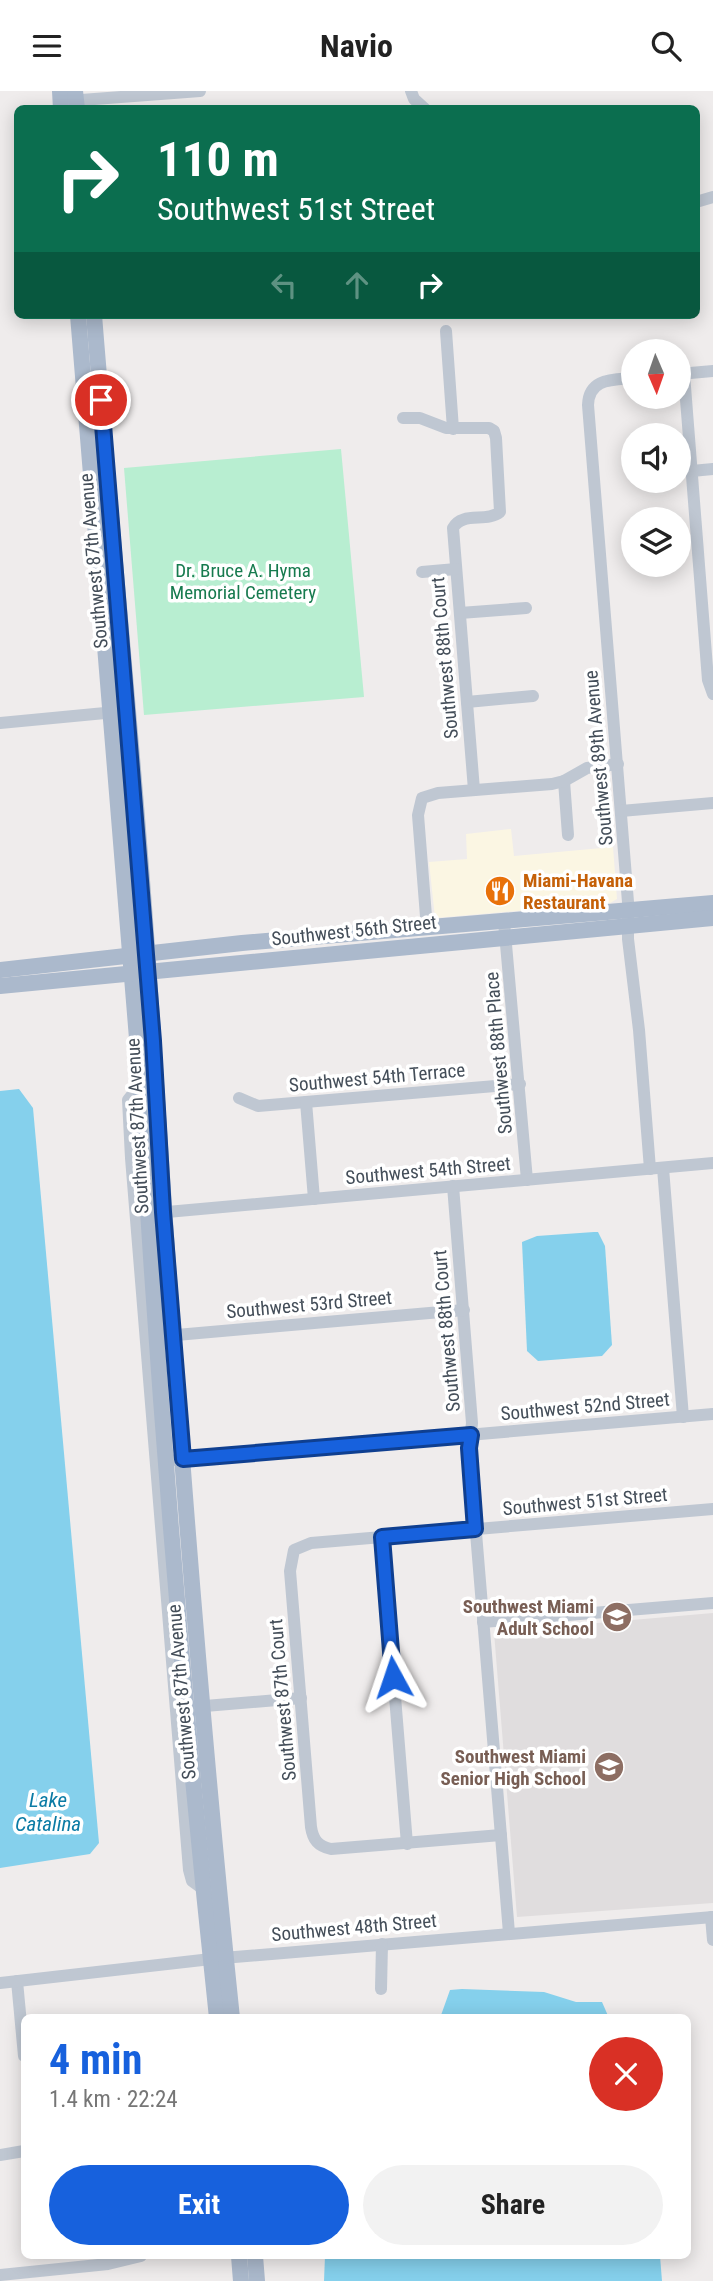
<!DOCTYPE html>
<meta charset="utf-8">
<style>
body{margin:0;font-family:"Roboto Condensed",sans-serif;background:#f2f2f2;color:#222;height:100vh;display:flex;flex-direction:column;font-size:26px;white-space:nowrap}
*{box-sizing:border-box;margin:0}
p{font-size:23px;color:#767676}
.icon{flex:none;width:38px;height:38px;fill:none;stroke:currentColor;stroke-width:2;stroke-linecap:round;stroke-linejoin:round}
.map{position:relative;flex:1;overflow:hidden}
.panel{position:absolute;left:21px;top:1923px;width:670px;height:245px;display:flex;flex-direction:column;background:#fff;border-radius:10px;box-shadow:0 4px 18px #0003}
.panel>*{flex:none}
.guide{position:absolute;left:14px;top:14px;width:686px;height:214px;border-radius:10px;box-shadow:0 4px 18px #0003;background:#0b6e4f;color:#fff;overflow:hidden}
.needle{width:46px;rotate:178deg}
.tools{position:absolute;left:621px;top:248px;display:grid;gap:14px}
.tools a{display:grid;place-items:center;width:70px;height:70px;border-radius:50%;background:#fff;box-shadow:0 4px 18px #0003;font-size:35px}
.pin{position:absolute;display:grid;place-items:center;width:60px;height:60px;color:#fff;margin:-30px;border:4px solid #fff;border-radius:50%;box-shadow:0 2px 7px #0007}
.me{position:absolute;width:77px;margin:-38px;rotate:355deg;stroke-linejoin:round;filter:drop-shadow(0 0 5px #0008)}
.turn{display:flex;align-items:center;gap:24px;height:147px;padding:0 28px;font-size:32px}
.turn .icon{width:91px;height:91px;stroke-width:2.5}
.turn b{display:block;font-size:49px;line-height:60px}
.lanes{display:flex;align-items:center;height:66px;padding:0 28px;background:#0003;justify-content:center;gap:35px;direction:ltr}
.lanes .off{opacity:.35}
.round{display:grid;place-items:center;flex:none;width:74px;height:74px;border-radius:37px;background:#f2f2f2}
.overview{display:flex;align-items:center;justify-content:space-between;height:119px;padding:0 28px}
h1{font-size:42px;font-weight:700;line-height:52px;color:#1761dd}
.action{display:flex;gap:14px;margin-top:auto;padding:14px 28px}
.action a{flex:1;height:80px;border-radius:42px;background:#1761dd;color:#fff;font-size:28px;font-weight:700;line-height:80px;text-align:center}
.action a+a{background:#f2f2f2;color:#222}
header{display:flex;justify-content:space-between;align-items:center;height:91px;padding:0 28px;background:#fff;font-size:32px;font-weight:700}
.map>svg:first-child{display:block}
.commercial{fill:#fbf6e3}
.education{fill:#e0ddde}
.green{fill:#b8eed1}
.water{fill:#85d0ec}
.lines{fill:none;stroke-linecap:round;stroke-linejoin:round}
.minor{stroke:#bfc7d2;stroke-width:12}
.major{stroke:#abb9cc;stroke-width:16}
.route-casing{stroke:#0f3f90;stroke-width:18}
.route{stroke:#1761dd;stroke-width:12}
.labels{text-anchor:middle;stroke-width:7;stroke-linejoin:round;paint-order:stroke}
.street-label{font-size:19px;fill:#444e59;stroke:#fff}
.park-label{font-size:19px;fill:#167a4e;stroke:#fff}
.food-label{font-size:19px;font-weight:bold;fill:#c56008;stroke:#fff;text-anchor:start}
.education-label{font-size:19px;font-weight:bold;fill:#785e54;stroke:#fff;text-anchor:end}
.water-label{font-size:21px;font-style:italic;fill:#0b7ba5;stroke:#fff}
</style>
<header><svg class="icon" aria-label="menu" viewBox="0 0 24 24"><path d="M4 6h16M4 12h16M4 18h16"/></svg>Navio<svg class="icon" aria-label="search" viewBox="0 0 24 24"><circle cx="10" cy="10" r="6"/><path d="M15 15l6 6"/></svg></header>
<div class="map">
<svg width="713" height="2190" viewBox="0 0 713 2190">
<rect width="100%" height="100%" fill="#efecec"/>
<polygon class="commercial" points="511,738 514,765 613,756 617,808 610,812 435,827 429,771 467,768 466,743"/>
<polygon class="education" points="713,1522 713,1812 517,1826 494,1541"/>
<polygon class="green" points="341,358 364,606 144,624 124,377"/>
<g class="water">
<polygon points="19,998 33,1017 99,1752 90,1763 0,1777 0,1000"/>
<polygon points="594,1141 598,1141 605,1155 612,1254 602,1265 538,1270 527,1260 522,1151 537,1145"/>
<polygon points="462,1898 544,1901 576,1911 602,1911 609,1927 440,1927 450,1899"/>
<polygon points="325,2165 660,2165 662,2190 324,2190"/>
</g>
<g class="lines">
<g class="minor">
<polyline points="411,0 414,8 425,18"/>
<polyline points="68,10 200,0"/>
<polyline points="696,111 713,106"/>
<polyline points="446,240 453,338"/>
<polyline points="679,283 713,280"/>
<polyline points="684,283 708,589 713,603"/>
<path d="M634,287C612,289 589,287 588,314L628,811V848L639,939L650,1078"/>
<path d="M403,327H420L446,337H489L494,340L496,347L500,421C487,432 462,420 453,437L474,699"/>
<polyline points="692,380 713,378"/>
<polyline points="422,481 456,478"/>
<polyline points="460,522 526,517"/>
<polyline points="467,611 533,605"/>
<polyline points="0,632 126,620"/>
<polyline points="564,690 568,744"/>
<polyline points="621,720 713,712"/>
<polyline points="504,831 527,1089"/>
<polyline points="427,838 418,724 422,707 438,702 552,693 564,690 587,677 618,673"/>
<polyline points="141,1001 132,1004 128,1009 131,1067 189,1779 192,1790 203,1798"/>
<polyline points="239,1007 258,1015 520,993"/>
<polyline points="306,1011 314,1108"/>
<polyline points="663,1077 683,1326"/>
<polyline points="453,1095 472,1332 469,1357 509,1842"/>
<polyline points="156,1122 713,1072"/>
<polyline points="165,1245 464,1219"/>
<polyline points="175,1369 713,1323"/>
<polyline points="382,1446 407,1753"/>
<polyline points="483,1531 713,1512"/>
<polyline points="193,1616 301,1607"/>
<path d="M501,1744L331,1758C318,1755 313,1749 311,1736L290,1480L294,1459L311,1452L713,1418"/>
<polyline points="711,1826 713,1849"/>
<polyline points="17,1890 24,1965"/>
<polyline points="0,1892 211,1868 713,1826"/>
<polyline points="381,1898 382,1853"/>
<polyline points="0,2064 24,2060"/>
<polyline points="0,2184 108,2173 141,2165"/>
</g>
<g class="major">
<polyline points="60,0 61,18"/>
<polyline points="75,0 77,18"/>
<path d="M78,224L139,972C157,1290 183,1609 217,1927"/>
<path d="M94,224C114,475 140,726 155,977C175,1294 199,1611 232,1927"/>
<polyline points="0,879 242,852 713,812"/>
<polyline points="0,895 713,827"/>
<polyline points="239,2165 241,2190"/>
<polyline points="255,2165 257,2190"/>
</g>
</g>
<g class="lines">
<g class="route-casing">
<polyline id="route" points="101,309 153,950 163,1121 183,1368 471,1344 469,1357 475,1438 382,1446 393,1586"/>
</g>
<use href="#route" class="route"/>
</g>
<defs>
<g id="restaurant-disc" transform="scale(1.575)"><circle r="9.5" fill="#e8710a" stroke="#fff"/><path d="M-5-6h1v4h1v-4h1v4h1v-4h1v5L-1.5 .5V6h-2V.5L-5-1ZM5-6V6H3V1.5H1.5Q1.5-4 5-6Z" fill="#fff"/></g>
<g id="school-disc" transform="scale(1.575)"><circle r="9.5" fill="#8d6e63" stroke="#fff"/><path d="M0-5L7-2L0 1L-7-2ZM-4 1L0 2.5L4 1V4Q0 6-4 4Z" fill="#fff"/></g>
</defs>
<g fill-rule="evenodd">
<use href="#restaurant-disc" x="500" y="800"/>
<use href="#school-disc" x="617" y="1526"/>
<use href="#school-disc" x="609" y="1676"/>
</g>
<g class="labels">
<g class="street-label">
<text transform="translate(93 470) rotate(-95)" y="7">Southwest 87th Avenue</text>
<text transform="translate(444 567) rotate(-95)" y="7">Southwest 88th Court</text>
<text transform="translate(598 667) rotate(-95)" y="7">Southwest 89th Avenue</text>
<text transform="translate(354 839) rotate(-6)" y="7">Southwest 56th Street</text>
<text transform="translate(498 962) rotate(-95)" y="7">Southwest 88th Place</text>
<text transform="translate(377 986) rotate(-5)" y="7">Southwest 54th Terrace</text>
<text transform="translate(137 1035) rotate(-93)" y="7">Southwest 87th Avenue</text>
<text transform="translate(428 1079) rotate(-5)" y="7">Southwest 54th Street</text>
<text transform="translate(309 1213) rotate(-5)" y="7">Southwest 53rd Street</text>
<text transform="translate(446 1240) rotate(-95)" y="7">Southwest 88th Court</text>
<text transform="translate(585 1315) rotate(-5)" y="7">Southwest 52nd Street</text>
<text transform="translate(585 1410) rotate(-5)" y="7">Southwest 51st Street</text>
<text transform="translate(181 1601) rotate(-95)" y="7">Southwest 87th Avenue</text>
<text transform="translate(282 1609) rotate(-95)" y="7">Southwest 87th Court</text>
<text transform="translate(354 1836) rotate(-5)" y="7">Southwest 48th Street</text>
</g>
<g class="park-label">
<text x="243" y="486">Dr. Bruce A. Hyma<tspan x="243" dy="22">Memorial Cemetery</tspan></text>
</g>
<g class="food-label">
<text x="523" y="796">Miami-Havana<tspan x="523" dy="22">Restaurant</tspan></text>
</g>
<g class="education-label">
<text x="594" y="1522">Southwest Miami<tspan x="594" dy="22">Adult School</tspan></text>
<text x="586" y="1672">Southwest Miami<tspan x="586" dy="22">Senior High School</tspan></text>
</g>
<g class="water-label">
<text x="48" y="1716">Lake<tspan x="48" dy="24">Catalina</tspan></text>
</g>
</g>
</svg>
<div class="tools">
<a><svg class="needle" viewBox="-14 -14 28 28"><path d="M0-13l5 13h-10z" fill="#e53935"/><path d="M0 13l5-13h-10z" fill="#767676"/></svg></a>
<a><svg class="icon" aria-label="sound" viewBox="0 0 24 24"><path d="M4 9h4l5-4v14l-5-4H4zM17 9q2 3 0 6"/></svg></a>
<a><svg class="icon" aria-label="layers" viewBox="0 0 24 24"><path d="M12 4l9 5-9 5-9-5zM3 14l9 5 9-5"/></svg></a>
</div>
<div class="pin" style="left:101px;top:309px;background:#d93025"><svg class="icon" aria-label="arrive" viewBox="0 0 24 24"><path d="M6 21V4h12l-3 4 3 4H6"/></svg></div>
<svg class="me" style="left:393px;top:1586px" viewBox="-20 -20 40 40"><path d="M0-17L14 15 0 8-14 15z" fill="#1761dd" stroke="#fff" stroke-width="4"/></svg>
<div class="guide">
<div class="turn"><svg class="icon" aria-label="right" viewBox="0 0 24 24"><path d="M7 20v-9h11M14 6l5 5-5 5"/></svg><div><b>110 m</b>Southwest 51st Street</div></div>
<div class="lanes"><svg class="icon off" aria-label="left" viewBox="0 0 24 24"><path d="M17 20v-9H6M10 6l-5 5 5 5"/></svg><svg class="icon off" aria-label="ahead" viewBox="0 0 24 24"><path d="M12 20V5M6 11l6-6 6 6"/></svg><svg class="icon" aria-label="right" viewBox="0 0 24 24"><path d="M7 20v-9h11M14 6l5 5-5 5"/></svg></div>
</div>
<section class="panel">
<div class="overview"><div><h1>4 min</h1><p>1.4 km · 22:24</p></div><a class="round" style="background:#d93025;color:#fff"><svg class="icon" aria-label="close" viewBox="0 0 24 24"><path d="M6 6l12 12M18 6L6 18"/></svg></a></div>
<div class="action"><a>Exit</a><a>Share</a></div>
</section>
</div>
